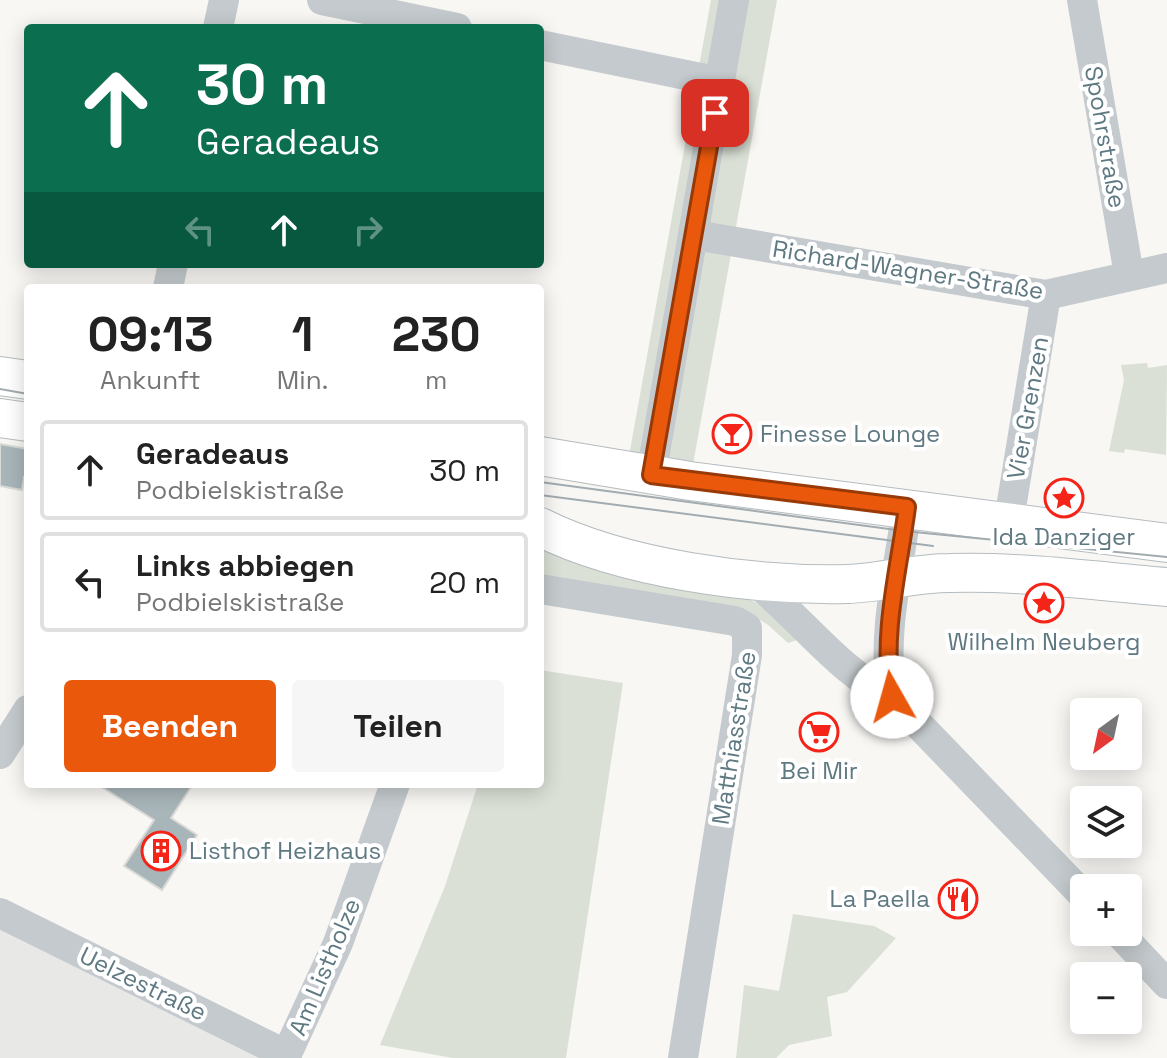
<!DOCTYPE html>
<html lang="de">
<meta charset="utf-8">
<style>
body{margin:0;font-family:"Space Grotesk",sans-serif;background:#f6f6f6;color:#222;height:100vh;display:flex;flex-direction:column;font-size:30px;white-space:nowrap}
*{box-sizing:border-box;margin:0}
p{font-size:26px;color:#767676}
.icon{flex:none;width:44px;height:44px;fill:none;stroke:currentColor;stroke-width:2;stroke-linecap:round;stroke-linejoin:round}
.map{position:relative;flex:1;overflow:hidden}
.side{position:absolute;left:24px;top:284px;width:520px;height:504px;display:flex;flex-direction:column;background:#fff;border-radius:8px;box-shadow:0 4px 20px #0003}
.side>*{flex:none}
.hud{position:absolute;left:24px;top:24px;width:520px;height:244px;border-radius:8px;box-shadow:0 4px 20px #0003;background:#0b6e4f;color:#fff;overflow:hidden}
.needle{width:52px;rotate:213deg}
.controls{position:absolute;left:1070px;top:698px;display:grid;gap:16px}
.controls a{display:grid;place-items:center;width:72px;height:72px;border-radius:8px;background:#fff;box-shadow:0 4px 20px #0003;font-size:40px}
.pin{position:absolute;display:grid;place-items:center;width:68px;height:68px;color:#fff;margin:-34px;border-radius:16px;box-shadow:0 4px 12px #0006}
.me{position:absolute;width:88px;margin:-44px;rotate:353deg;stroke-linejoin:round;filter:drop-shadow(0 0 6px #0008)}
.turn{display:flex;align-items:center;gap:28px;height:168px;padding:0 40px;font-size:36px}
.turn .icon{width:104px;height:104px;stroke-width:2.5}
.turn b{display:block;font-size:56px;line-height:68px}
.lanes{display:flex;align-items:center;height:76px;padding:0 40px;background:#0003;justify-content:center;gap:40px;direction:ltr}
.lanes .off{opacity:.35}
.eta{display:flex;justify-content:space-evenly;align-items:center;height:136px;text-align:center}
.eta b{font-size:48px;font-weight:600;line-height:56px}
.cta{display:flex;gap:16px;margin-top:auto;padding:16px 40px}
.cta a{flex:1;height:92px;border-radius:8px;background:#ea580c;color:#fff;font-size:32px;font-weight:600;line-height:92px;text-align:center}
.cta a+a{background:#f6f6f6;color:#222}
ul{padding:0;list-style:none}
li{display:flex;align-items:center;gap:24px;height:100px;margin:0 16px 12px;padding:0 24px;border:4px solid #e0e0e0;border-radius:8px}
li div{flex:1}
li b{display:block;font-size:30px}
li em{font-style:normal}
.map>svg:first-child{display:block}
.built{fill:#e8e9e7}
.green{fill:#dae0d5}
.building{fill:#a8b5b9;stroke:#d9d9d7;stroke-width:2}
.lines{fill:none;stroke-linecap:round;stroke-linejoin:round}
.major-casing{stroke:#b5bcbf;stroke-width:40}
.minor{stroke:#c4cacd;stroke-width:30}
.major{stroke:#fff;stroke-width:38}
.tram{stroke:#a2acb0;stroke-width:2}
.route-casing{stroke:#983908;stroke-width:20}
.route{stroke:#ea580c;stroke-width:14}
.labels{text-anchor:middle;stroke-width:8;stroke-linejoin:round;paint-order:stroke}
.street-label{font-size:24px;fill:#5f7982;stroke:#fff}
.poi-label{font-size:24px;fill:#5f7982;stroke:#fff}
</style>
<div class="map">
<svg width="1167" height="1058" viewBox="0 0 1167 1058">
<rect width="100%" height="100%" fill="#f8f7f4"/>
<polygon class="built" points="0,913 285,1058 0,1058"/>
<g class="green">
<polygon points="711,0 777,0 690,481 629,456"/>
<polygon points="1147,363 1148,368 1167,365 1166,455 1125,449 1124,453 1109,451 1124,380 1121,365"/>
<polygon points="540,547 742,596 774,611 803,638 788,643 768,625 752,615 540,580"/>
<polygon points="540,670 623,683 566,1058 453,1058 380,1045 445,886 478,784 540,784"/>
<polygon points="793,914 874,926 896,938 847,992 827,997 832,1036 789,1045 776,1058 736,1058 744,985 779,991"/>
</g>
<g class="building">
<polygon points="0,444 28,449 28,478 24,477 22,490 0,486"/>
<polygon points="97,784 193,784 171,818 197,835 162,890 124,866 154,820"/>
</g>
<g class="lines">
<g class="major-casing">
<g id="major">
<polyline points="0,376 28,380"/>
<polyline points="0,418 28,422"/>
<polyline points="540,456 690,481 1167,543"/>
<path d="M540,527C624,569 753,586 847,584C881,583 915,573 950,573C1022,571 1095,581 1167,587"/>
</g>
</g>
<g class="minor">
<polyline points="322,0 457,28"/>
<polyline points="1082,0 1129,275"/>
<polyline points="218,28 224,0"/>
<polyline points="540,45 720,82"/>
<polyline points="695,235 1046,295 1167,268"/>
<polyline points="168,288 173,264"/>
<polyline points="651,475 734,0"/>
<polyline points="1009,520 1046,295"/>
<path d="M753,580C798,615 841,674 892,697L1084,896"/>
<polyline points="540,589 735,621 747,628 747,655 683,1058"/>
<path d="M892,697C881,634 899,569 907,507"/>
<polyline points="0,754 28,710"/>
<polyline points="0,913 287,1055"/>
<polyline points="1118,932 1167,984"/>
<polyline points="285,1058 338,943 395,784"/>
</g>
<use href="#major" class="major"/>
<g class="tram">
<polyline points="0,389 28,394"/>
<polyline points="540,482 904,531 1167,557"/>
<polyline points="540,495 933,546"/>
</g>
</g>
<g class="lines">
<g class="route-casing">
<path id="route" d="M715,113L651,475L907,507C899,569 881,634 892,697"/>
</g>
<use href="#route" class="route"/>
</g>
<defs>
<g id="bar-ring" transform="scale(2)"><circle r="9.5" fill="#fff" stroke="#f42418" stroke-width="1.5"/><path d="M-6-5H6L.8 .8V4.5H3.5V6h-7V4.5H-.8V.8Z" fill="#f42418"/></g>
<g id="sight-ring" transform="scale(2)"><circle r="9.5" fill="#fff" stroke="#f42418" stroke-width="1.5"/><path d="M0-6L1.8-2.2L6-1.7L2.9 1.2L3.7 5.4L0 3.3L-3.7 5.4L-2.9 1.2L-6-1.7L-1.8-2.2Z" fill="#f42418"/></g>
<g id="supermarket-ring" transform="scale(2)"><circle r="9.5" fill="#fff" stroke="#f42418" stroke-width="1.5"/><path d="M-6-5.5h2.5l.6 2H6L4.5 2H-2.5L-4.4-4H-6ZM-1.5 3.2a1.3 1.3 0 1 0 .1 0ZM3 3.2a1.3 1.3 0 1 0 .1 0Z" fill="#f42418"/></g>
<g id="building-ring" transform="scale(2)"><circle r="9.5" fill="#fff" stroke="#f42418" stroke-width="1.5"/><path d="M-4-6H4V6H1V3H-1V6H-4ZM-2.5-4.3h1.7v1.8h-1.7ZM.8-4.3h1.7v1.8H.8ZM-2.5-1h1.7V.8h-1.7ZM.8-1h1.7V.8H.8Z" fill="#f42418"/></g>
<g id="restaurant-ring" transform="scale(2)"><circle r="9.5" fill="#fff" stroke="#f42418" stroke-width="1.5"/><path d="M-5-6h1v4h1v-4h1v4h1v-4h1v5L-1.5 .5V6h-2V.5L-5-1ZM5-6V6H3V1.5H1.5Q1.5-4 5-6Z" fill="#f42418"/></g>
</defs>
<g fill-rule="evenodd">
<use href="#bar-ring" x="732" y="434"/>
<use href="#sight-ring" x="1064" y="498"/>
<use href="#sight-ring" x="1044" y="603"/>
<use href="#supermarket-ring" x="819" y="732"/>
<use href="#building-ring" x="161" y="851"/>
<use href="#restaurant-ring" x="958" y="899"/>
</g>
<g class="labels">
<g class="street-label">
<text transform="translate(1105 137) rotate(80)" y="8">Spohrstraße</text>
<text transform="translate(908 270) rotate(9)" y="8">Richard-Wagner-Straße</text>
<text transform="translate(1028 408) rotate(-80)" y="8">Vier Grenzen</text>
<text transform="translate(734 738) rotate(-81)" y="8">Matthiasstraße</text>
<text transform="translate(325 967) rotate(-67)" y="8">Am Listholze</text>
<text transform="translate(143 984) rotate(26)" y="8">Uelzestraße</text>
</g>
<g class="poi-label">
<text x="760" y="442" text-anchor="start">Finesse Lounge</text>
<text x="1064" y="545">Ida Danziger</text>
<text x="1044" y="650">Wilhelm Neuberg</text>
<text x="819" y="779">Bei Mir</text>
<text x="189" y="859" text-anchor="start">Listhof Heizhaus</text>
<text x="930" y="907" text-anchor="end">La Paella</text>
</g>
</g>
</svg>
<div class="controls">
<a><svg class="needle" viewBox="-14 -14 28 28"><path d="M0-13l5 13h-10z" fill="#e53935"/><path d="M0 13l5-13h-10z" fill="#767676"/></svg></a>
<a><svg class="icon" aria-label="layers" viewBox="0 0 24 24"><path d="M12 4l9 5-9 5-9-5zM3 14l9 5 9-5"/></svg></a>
<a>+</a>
<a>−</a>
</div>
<div class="pin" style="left:715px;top:113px;background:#d93025"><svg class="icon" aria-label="arrive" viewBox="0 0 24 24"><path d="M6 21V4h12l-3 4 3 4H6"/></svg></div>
<svg class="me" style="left:892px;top:697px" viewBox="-20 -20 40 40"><circle r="19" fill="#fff"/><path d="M0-13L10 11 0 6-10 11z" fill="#ea580c"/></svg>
<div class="hud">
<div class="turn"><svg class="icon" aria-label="ahead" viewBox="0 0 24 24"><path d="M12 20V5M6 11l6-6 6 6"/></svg><div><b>30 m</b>Geradeaus</div></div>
<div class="lanes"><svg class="icon off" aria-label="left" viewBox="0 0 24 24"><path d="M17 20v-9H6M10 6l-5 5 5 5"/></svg><svg class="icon" aria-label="ahead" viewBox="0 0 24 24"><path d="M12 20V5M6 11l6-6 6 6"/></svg><svg class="icon off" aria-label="right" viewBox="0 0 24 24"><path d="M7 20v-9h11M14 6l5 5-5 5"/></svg></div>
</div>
<section class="side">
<div class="eta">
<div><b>09:13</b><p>Ankunft</p></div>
<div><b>1</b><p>Min.</p></div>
<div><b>230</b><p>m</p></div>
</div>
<ul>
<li><svg class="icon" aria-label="ahead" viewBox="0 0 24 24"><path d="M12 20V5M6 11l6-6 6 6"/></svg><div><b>Geradeaus</b><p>Podbielskistraße</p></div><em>30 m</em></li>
<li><svg class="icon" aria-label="left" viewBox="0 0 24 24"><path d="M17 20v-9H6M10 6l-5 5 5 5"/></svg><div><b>Links abbiegen</b><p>Podbielskistraße</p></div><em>20 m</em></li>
</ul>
<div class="cta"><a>Beenden</a><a>Teilen</a></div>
</section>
</div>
